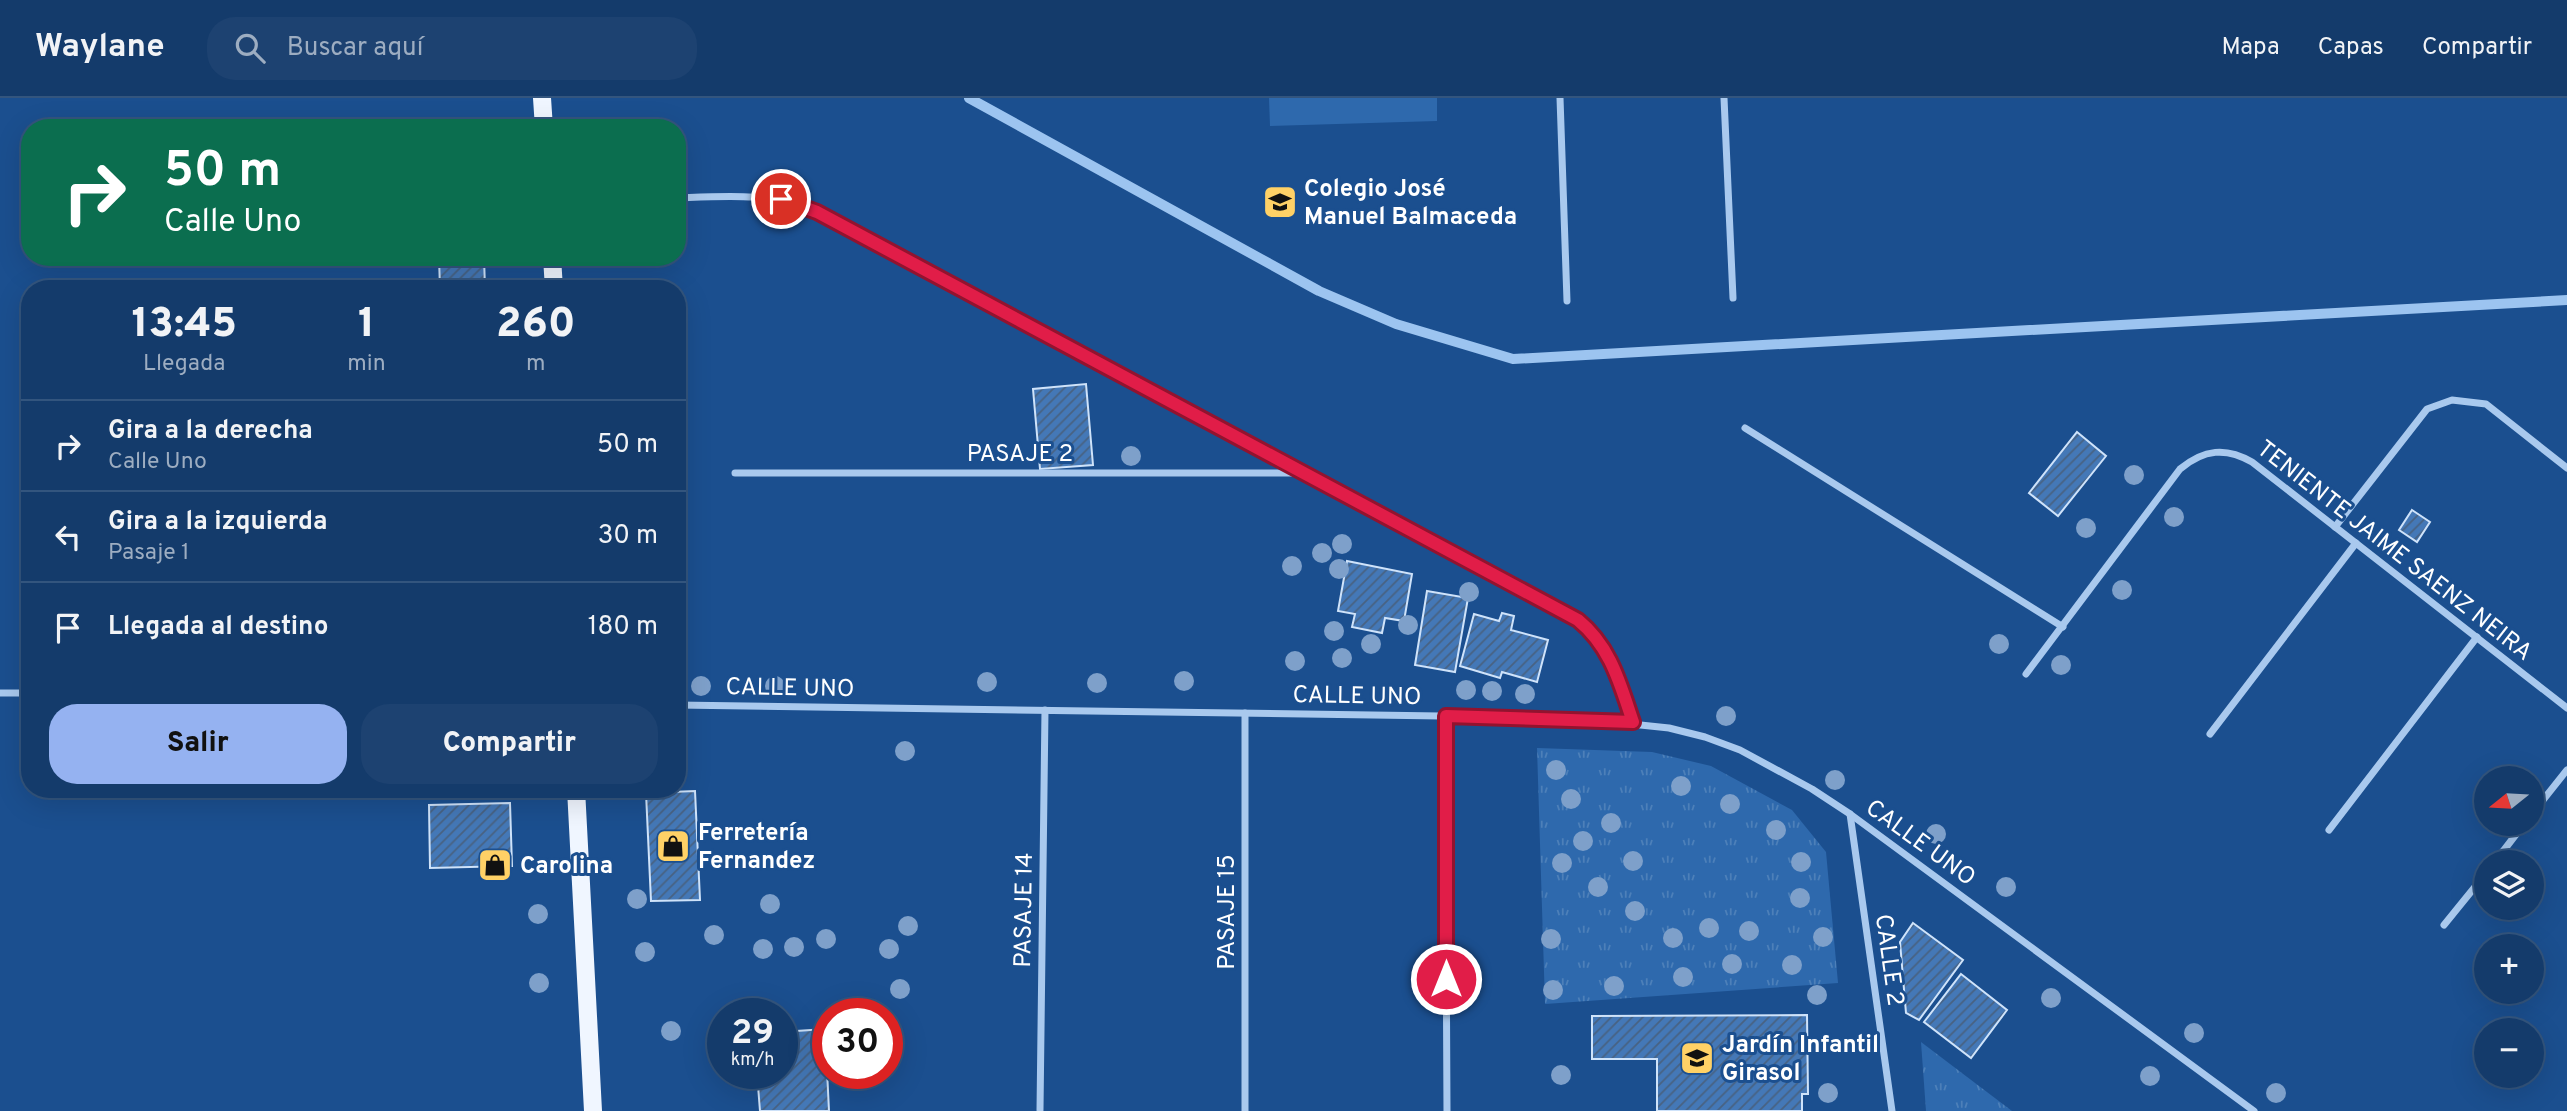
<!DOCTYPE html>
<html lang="es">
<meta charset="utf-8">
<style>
body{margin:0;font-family:Overpass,sans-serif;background:#1d4271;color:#f1f3f6;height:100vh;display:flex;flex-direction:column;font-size:26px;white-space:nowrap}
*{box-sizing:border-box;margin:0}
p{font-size:23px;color:#9dadc1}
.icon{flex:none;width:38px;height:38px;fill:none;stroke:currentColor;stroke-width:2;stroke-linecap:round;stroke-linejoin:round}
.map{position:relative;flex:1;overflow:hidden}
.panel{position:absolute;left:21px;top:182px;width:665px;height:518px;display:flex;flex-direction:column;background:#143b6b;border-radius:28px;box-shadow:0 7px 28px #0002,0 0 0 2px #33557e}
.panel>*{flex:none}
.banner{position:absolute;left:21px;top:21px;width:665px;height:147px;border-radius:28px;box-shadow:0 7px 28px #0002,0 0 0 2px #33557e;background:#0b6e4f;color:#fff;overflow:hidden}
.needle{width:46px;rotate:252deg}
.fabs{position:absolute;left:2474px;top:668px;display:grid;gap:14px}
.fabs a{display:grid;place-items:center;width:70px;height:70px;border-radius:50%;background:#143b6b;box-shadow:0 7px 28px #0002,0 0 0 2px #33557e;font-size:35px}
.speed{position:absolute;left:707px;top:900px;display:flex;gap:14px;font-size:35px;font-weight:700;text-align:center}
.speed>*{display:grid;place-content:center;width:91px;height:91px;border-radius:50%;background:#143b6b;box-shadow:0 7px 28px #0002,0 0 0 2px #33557e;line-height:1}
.speed small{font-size:18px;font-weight:400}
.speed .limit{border:10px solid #d22;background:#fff;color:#111}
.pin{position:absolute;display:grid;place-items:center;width:60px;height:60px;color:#fff;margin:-30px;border:4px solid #fff;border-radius:50%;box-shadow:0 2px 7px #0007}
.me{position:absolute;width:77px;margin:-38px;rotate:0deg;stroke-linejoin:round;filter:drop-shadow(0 0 5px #0008)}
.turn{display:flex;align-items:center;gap:24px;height:147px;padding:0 28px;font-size:32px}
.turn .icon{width:91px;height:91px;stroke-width:2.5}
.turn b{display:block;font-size:49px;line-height:60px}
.eta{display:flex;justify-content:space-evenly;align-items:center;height:119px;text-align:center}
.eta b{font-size:42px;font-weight:800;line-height:49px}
.button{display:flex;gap:14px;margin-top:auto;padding:14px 28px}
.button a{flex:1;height:80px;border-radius:28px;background:#95b2f1;color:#111;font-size:28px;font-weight:800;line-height:80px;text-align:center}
.button a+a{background:#1d4271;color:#f1f3f6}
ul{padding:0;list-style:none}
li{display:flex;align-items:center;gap:21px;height:91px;padding:0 28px;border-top:2px solid #33557e}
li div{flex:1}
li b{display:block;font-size:26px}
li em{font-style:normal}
header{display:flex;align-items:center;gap:42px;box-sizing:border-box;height:98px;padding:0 35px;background:#143b6b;border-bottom:2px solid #33557e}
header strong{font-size:33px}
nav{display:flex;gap:38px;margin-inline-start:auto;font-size:24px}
.search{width:490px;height:63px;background:#1d4271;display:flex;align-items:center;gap:18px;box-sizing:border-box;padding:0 24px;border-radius:28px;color:#9dadc1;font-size:26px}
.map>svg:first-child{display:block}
.grass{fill:url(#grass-tufts)}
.garden{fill:#2e69ad}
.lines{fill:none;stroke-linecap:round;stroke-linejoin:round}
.stream{stroke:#9cc4f0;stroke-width:10}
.building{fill:url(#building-hatch);stroke:#cfe3fa;stroke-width:2}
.street{stroke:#a9c9ee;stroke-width:7}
.primary{stroke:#f0f6ff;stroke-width:18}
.tree{fill:#7ea0ca}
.route-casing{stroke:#92132f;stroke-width:18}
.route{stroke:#e11d48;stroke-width:12}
.labels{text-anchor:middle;stroke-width:6;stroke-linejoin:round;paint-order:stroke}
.poi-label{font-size:24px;font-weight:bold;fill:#fff;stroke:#1b4f8f;text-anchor:start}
.street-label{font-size:24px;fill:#fff;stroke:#1b4f8f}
</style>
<header>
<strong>Waylane</strong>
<div class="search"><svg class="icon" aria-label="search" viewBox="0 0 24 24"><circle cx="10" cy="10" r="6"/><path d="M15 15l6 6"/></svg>Buscar aquí</div>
<nav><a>Mapa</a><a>Capas</a><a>Compartir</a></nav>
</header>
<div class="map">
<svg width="2567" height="1013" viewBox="0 0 2567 1013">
<defs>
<pattern id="grass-tufts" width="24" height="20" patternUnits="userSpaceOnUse" patternTransform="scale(1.75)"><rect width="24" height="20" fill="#2e69ad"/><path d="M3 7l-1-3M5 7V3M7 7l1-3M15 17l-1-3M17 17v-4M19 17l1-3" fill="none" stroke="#4d80b9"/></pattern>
<pattern id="building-hatch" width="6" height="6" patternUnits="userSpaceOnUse" patternTransform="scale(1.75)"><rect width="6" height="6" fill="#4478b7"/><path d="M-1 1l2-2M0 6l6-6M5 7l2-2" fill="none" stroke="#486282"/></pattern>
</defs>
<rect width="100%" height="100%" fill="#1b4f8f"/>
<g class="grass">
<polygon points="1537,650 1652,654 1711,668 1792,712 1826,754 1838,885 1545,906"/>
<polygon points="1921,944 2012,1013 1926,1013"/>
</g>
<polygon class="garden" points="1269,0 1437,0 1437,23 1270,28"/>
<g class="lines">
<polyline class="stream" points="969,0 1319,193 1396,226 1513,261 2567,202"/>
</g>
<g class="building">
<polygon points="439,159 484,159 485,191 440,191"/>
<polygon points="1086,286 1093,367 1040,371 1033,291"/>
<polygon points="2077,334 2106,358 2058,418 2029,395"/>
<polygon points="2412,412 2430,424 2417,444 2399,432"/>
<polygon points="1347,463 1412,476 1404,523 1385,520 1382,535 1352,529 1355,516 1338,513"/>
<polygon points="1427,493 1468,500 1455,574 1415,567"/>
<polygon points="1502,515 1514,518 1511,532 1548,542 1537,584 1502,574 1500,580 1460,568 1474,516 1499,523"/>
<polygon points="695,693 700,802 651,803 646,695"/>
<polygon points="510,705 512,768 430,770 429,707"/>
<polygon points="1913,825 1963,862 1919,922 1906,915 1900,844"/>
<polygon points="1961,876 2007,912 1971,960 1924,924"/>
<polygon points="1807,917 1808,996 1802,996 1802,1013 1657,1013 1657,961 1592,961 1592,918"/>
<polygon points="825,931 829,1013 760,1013 757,975 782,975 782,934"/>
</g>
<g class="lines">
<g class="street">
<polyline points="1560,0 1567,203"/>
<polyline points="1724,0 1733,200"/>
<path d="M677,100C726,98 771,94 817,114L1578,522C1611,548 1620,586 1633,624"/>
<polyline points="1745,330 2063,529"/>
<polyline points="735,375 1302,375"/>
<polyline points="2335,429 2427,311 2452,302 2486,306 2567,370"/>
<path d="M2026,576L2180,371C2204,351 2226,349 2252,364L2567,610"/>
<polyline points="0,595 30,595"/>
<polyline points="677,607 1574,620 1669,630 1705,639 1740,652 1812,691 1850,716 2254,1013"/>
<polyline points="1245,615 1245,1013"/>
<polyline points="1445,618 1447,1013"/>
<polyline points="2210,636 2356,445"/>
<polyline points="1850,716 1892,1013"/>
<polyline points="2532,716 2567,672"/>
<polyline points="2329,732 2477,539"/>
<polyline points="2494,765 2524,726"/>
<polyline points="2444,827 2487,774"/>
<polyline points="1040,1012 1045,612"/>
</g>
<g class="primary">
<polyline points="542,0 544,30"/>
<polyline points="552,159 554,191"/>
<polyline points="576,691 593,1013"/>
</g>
</g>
<g class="tree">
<circle cx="1131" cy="358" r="10"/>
<circle cx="2134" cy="377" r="10"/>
<circle cx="2174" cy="419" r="10"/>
<circle cx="2086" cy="430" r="10"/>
<circle cx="1342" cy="446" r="10"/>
<circle cx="1322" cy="455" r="10"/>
<circle cx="1292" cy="468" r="10"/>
<circle cx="1339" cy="471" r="10"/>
<circle cx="2122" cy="492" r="10"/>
<circle cx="1469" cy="494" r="10"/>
<circle cx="1408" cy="527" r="10"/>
<circle cx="1334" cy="533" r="10"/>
<circle cx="1371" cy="546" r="10"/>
<circle cx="1999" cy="546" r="10"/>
<circle cx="1342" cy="560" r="10"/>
<circle cx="1295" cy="563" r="10"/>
<circle cx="2061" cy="567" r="10"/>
<circle cx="1184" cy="583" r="10"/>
<circle cx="987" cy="584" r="10"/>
<circle cx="1097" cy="585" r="10"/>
<circle cx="701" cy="588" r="10"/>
<circle cx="775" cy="588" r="10"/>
<circle cx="1466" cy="592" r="10"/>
<circle cx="1492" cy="593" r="10"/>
<circle cx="1525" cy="596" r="10"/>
<circle cx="1726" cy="618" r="10"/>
<circle cx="905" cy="653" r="10"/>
<circle cx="1556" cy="672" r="10"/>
<circle cx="1835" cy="682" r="10"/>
<circle cx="1681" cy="688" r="10"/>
<circle cx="1571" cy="701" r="10"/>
<circle cx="1730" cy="706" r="10"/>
<circle cx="1611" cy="725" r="10"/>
<circle cx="1776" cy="732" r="10"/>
<circle cx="1936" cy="736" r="10"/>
<circle cx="1583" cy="743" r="10"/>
<circle cx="1633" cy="763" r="10"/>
<circle cx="1801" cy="764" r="10"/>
<circle cx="1562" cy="765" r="10"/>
<circle cx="1598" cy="789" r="10"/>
<circle cx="2006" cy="789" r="10"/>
<circle cx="1800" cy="800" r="10"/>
<circle cx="637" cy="801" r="10"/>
<circle cx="770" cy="806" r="10"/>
<circle cx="1635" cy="813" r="10"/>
<circle cx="538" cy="816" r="10"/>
<circle cx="908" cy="828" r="10"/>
<circle cx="1709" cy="830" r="10"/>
<circle cx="1749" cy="833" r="10"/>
<circle cx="714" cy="837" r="10"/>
<circle cx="1823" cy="839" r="10"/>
<circle cx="1673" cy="840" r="10"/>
<circle cx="826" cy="841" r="10"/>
<circle cx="1551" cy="841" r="10"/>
<circle cx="794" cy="849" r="10"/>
<circle cx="763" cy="851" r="10"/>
<circle cx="889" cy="851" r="10"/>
<circle cx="645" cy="854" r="10"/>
<circle cx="1732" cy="866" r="10"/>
<circle cx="1792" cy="867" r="10"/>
<circle cx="1683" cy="879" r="10"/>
<circle cx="539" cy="885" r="10"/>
<circle cx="1614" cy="888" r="10"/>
<circle cx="900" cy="891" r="10"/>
<circle cx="1553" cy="892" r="10"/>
<circle cx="1817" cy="897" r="10"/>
<circle cx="2051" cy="900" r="10"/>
<circle cx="671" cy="933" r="10"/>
<circle cx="2194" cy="935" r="10"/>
<circle cx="1561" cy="977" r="10"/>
<circle cx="2150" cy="978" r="10"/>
<circle cx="1828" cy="995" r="10"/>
<circle cx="2276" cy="995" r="10"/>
</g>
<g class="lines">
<g class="route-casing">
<path id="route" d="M781,101L817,114L1578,522C1611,549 1620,586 1633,624L1446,618V881"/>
</g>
<use href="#route" class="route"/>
</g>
<defs>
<g id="school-square" transform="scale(1.75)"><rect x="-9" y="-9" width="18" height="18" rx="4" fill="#ffd166" stroke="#1b4f8f"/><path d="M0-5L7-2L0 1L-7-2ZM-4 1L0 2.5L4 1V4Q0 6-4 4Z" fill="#111"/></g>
<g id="shop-square" transform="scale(1.75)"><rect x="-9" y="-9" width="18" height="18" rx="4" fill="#ffd166" stroke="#1b4f8f"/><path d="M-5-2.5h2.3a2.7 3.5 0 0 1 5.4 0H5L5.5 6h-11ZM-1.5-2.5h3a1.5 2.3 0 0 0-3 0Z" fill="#111"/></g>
</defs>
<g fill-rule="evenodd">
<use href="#school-square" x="1280" y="104"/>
<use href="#shop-square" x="673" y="748"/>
<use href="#shop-square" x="495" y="767"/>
<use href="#school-square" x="1697" y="960"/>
</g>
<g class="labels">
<g class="poi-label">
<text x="1304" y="98">Colegio José<tspan x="1304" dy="28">Manuel Balmaceda</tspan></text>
<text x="698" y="742">Ferretería<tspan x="698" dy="28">Fernandez</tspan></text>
<text x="520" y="775">Carolina</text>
<text x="1722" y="954">Jardín Infantil<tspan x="1722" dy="28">Girasol</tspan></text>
</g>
<g class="street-label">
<text x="1020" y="363">PASAJE 2</text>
<text transform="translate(2395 452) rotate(38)" y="8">TENIENTE JAIME SAENZ NEIRA</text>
<text transform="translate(790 589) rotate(1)" y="8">CALLE UNO</text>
<text transform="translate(1357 597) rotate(1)" y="8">CALLE UNO</text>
<text transform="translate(1921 744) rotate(36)" y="8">CALLE UNO</text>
<text transform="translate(1023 812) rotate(-89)" y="8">PASAJE 14</text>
<text transform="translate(1226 814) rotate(-90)" y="8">PASAJE 15</text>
<text transform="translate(1890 862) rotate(82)" y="8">CALLE 2</text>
</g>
</g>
</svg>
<div class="fabs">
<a><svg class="needle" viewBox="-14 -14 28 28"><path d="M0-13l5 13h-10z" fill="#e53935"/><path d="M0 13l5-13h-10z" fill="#9dadc1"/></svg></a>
<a><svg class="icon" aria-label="layers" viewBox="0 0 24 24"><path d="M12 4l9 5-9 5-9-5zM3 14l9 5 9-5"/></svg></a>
<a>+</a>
<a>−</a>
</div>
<div class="speed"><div>29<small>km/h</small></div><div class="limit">30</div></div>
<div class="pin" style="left:781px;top:101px;background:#d93025"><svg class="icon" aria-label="arrive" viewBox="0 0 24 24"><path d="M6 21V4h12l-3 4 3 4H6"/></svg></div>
<svg class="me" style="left:1446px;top:881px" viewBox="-20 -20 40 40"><circle r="17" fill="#e11d48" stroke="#fff" stroke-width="3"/><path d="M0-11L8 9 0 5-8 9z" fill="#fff"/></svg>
<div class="banner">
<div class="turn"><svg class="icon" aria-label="right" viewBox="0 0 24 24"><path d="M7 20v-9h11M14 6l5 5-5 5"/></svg><div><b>50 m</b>Calle Uno</div></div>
</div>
<section class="panel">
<div class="eta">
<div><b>13:45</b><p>Llegada</p></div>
<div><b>1</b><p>min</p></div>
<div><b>260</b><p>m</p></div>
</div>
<ul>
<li><svg class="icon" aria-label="right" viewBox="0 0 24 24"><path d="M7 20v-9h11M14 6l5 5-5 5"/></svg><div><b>Gira a la derecha</b><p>Calle Uno</p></div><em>50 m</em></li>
<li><svg class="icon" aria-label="left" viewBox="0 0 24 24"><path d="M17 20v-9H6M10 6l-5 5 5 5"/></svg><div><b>Gira a la izquierda</b><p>Pasaje 1</p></div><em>30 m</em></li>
<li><svg class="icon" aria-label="arrive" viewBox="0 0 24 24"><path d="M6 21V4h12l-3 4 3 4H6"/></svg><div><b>Llegada al destino</b></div><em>180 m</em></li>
</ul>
<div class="button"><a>Salir</a><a>Compartir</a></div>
</section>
</div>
